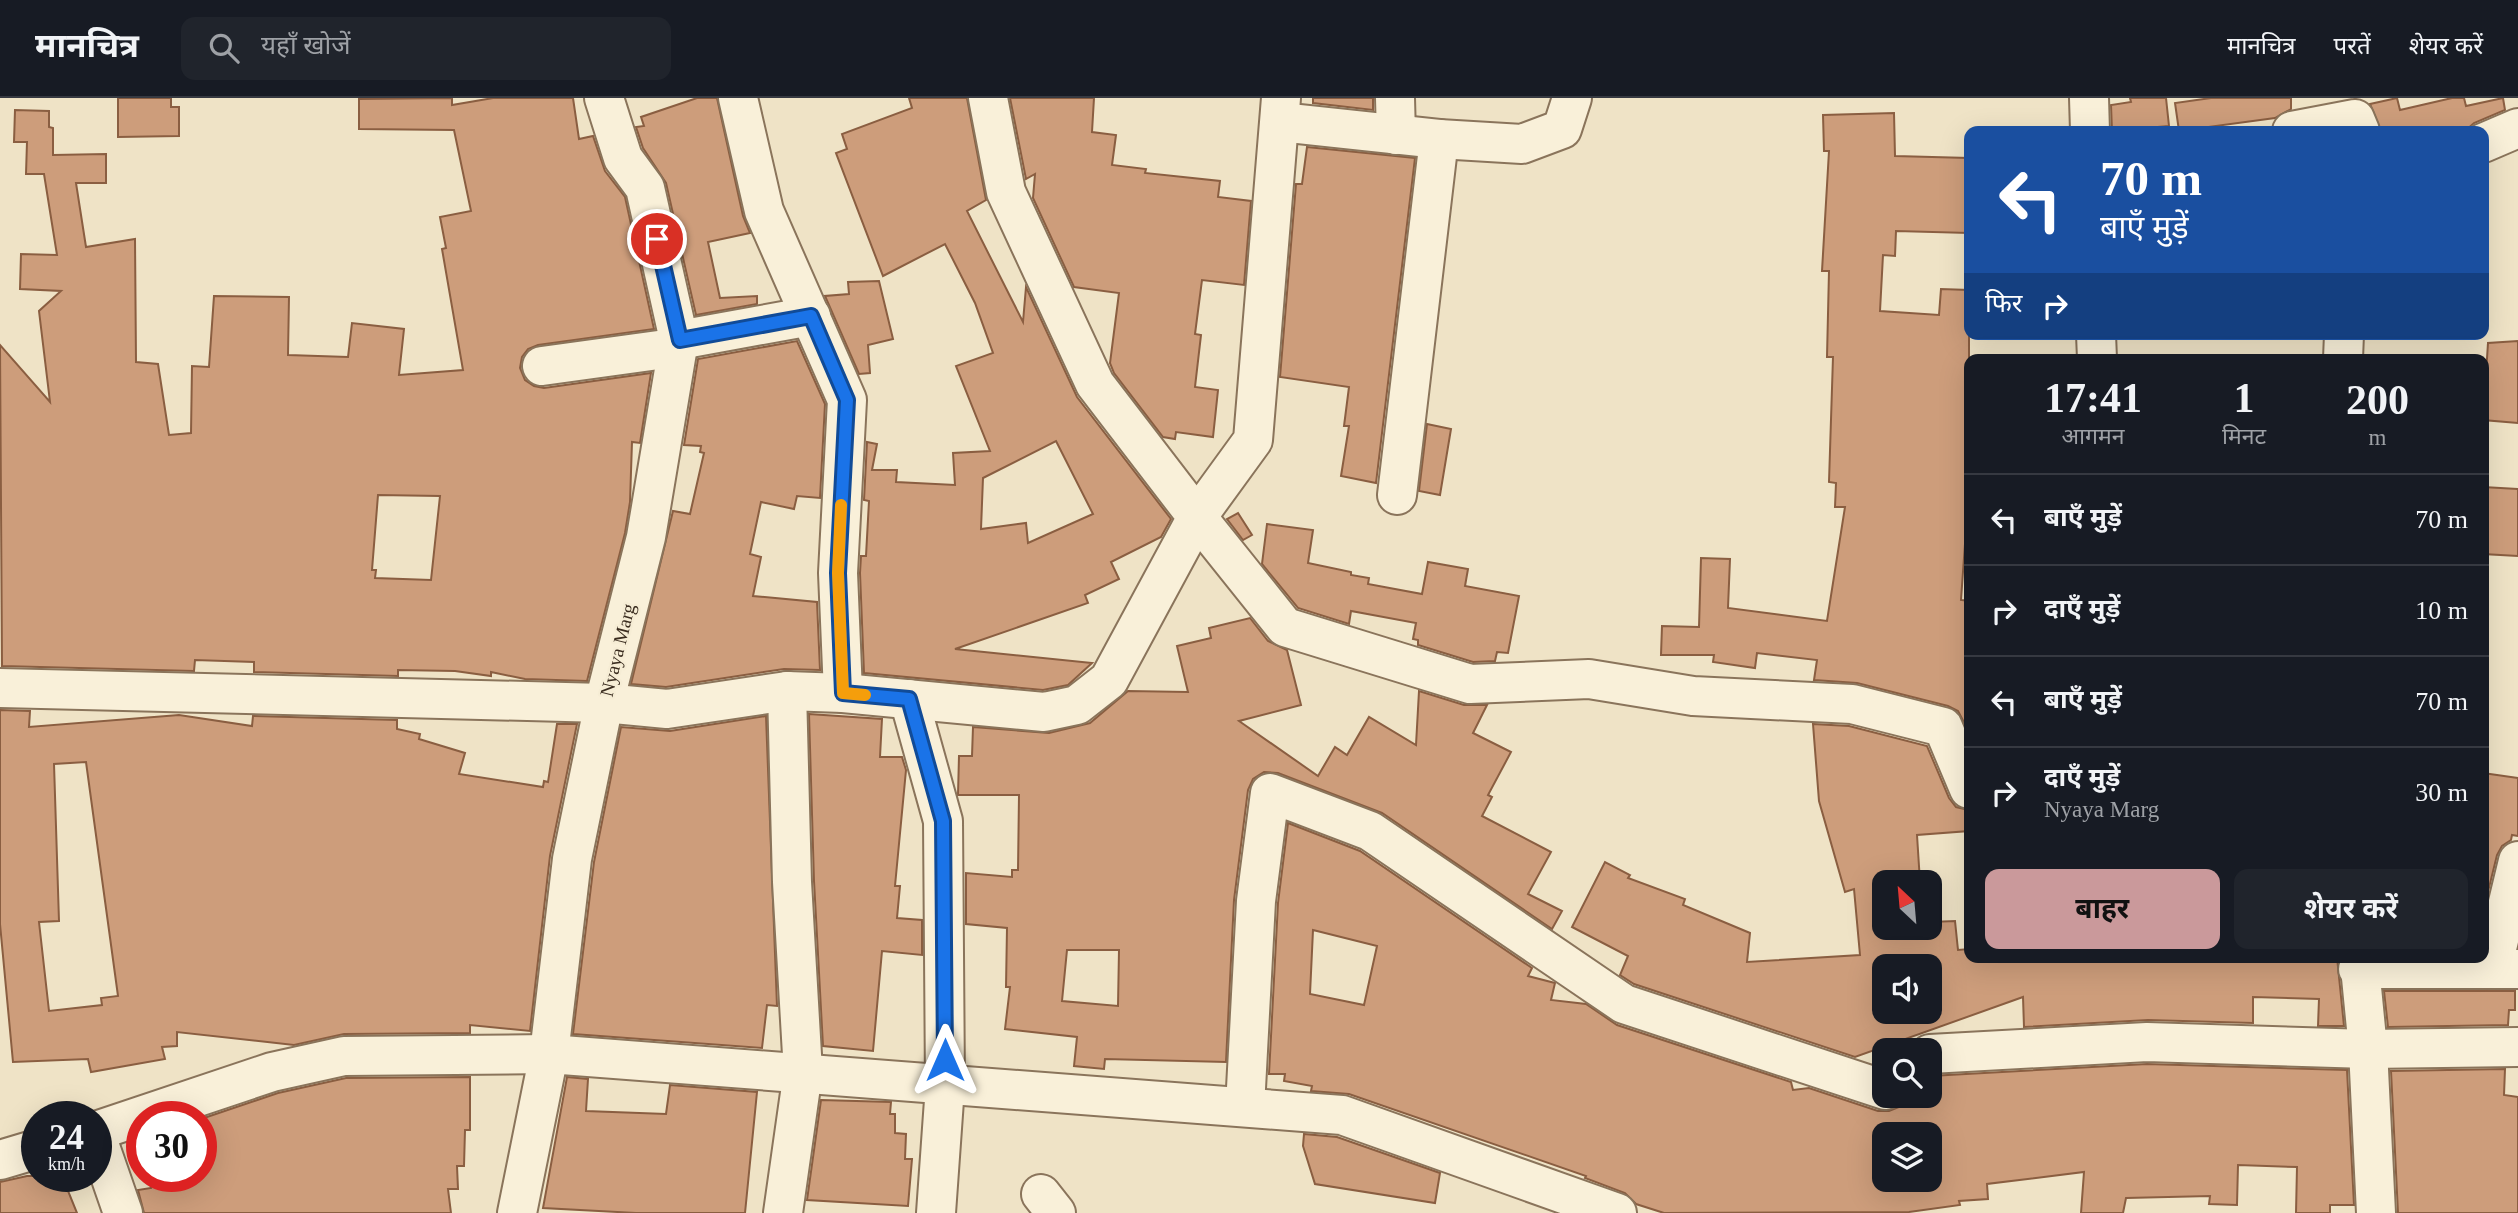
<!DOCTYPE html>
<html lang="hi">
<meta charset="utf-8">
<style>
body{margin:0;font-family:"Times New Roman","Noto Sans Devanagari",serif;background:#20242c;color:#f1f3f6;height:100vh;display:flex;flex-direction:column;font-size:26px;white-space:nowrap}
*{box-sizing:border-box;margin:0}
p{font-size:23px;color:#9ea1a6}
.icon{flex:none;width:38px;height:38px;fill:none;stroke:currentColor;stroke-width:2;stroke-linecap:round;stroke-linejoin:round}
.map{position:relative;flex:1;overflow:hidden}
.details{position:absolute;left:1964px;top:256px;width:525px;height:609px;display:flex;flex-direction:column;background:#171b24;border-radius:14px;box-shadow:0 7px 28px #0002}
.details>*{flex:none}
.banner{position:absolute;left:1964px;top:28px;width:525px;height:214px;border-radius:14px;box-shadow:0 7px 28px #0002;background:#1a4fa0;color:#fff;overflow:hidden}
.needle{width:46px;rotate:334deg}
.buttons{position:absolute;left:1872px;top:772px;display:grid;gap:14px}
.buttons a{display:grid;place-items:center;width:70px;height:70px;border-radius:14px;background:#171b24;box-shadow:0 7px 28px #0002;font-size:35px}
.speed{position:absolute;left:21px;top:1003px;display:flex;gap:14px;font-size:35px;font-weight:700;text-align:center}
.speed>*{display:grid;place-content:center;width:91px;height:91px;border-radius:50%;background:#171b24;box-shadow:0 7px 28px #0002;line-height:1}
.speed small{font-size:18px;font-weight:400}
.speed .limit{border:10px solid #d22;background:#fff;color:#111}
.pin{position:absolute;display:grid;place-items:center;width:60px;height:60px;color:#fff;margin:-30px;border:4px solid #fff;border-radius:50%;box-shadow:0 2px 7px #0007}
.me{position:absolute;width:77px;margin:-38px;rotate:0deg;stroke-linejoin:round;filter:drop-shadow(0 0 5px #0008)}
.turn{display:flex;align-items:center;gap:24px;height:147px;padding:0 21px;font-size:32px}
.turn .icon{width:91px;height:91px;stroke-width:2.5}
.turn b{display:block;font-size:49px;line-height:60px}
.then{display:flex;align-items:center;height:66px;padding:0 21px;background:#0003;gap:14px;font-size:26px}
.eta{display:flex;justify-content:space-evenly;align-items:center;height:119px;text-align:center}
.eta b{font-size:42px;font-weight:700;line-height:49px}
.primary-button{display:flex;gap:14px;margin-top:auto;padding:14px 21px}
.primary-button a{flex:1;height:80px;border-radius:14px;background:#ca999b;color:#111;font-size:28px;font-weight:700;line-height:80px;text-align:center}
.primary-button a+a{background:#20242c;color:#f1f3f6}
ul{padding:0;list-style:none}
li{display:flex;align-items:center;gap:21px;height:91px;padding:0 21px;border-top:2px solid #363941}
li div{flex:1}
li b{display:block;font-size:26px}
li em{font-style:normal}
header{display:flex;align-items:center;gap:42px;box-sizing:border-box;height:98px;padding:0 35px;background:#171b24;border-bottom:2px solid #363941}
header strong{font-size:33px}
nav{display:flex;gap:38px;margin-inline-start:auto;font-size:24px}
.search{width:490px;height:63px;background:#20242c;display:flex;align-items:center;gap:18px;box-sizing:border-box;padding:0 24px;border-radius:14px;color:#9ea1a6;font-size:26px}
.map>svg:first-child{display:block}
.building{fill:#cd9d7b;stroke:#8a5e41;stroke-width:2;fill-rule:evenodd}
.lines{fill:none;stroke-linecap:round;stroke-linejoin:round}
.minor-casing{stroke:#8a745b;stroke-width:42}
.tertiary-casing{stroke:#8a745b;stroke-width:42}
.minor{stroke:#f9f0d9;stroke-width:38}
.tertiary{stroke:#f9f0d9;stroke-width:38}
.route-casing{stroke:#114b97;stroke-width:18}
.route{stroke:#1a73e8;stroke-width:12}
.slow{stroke:#f59e0b;stroke-width:12}
.labels{text-anchor:middle;stroke-width:5;stroke-linejoin:round;paint-order:stroke}
.street-label{font-size:19px;fill:#3a2c1f;stroke:#f6edd5}
</style>
<header>
<strong>मानचित्र</strong>
<div class="search"><svg class="icon" aria-label="search" viewBox="0 0 24 24"><circle cx="10" cy="10" r="6"/><path d="M15 15l6 6"/></svg>यहाँ खोजें</div>
<nav><a>मानचित्र</a><a>परतें</a><a>शेयर करें</a></nav>
</header>
<div class="map">
<svg width="2518" height="1115" viewBox="0 0 2518 1115">
<rect width="100%" height="100%" fill="#efe3c6"/>
<g class="building">
<polygon points="118,0 171,0 171,9 179,9 179,38 118,39"/>
<path d="M452,0V7L493,0H573L579,41L593,38L605,73L625,99L654,231L538,247L528,251L522,259L520,270L525,282L534,288L544,290L651,275L640,345L632,344L630,404L625,435L587,583L525,581L491,574V578L455,573L398,572V578L254,574V564L195,562L194,573L2,568L0,247L50,304L39,213L61,193L20,191L21,156L57,157L44,76H26L27,44H14L15,12L49,13V29L53,30V57L106,56V85H76L86,149L135,141L136,264L158,266L169,337L191,335L192,268L209,269L214,198L289,199L288,257L348,259L352,225L404,231L399,277L463,272L442,151L446,150L440,119L471,113L454,32L359,31V1ZM378,397L440,398L431,482L375,480L376,472H372Z"/>
<polygon points="697,0 717,0 743,118 750,135 708,144 720,200 757,198 757,206 696,217 666,85 643,50 636,29 644,28 641,19"/>
<path d="M909,0H967L986,102L967,113L1023,224L1026,189L1077,299L1171,421L1161,439L1111,464L1119,481L1085,497L1088,505L955,551L1092,565L1068,587L1043,592L864,575L860,475L861,458H866L869,403L864,402L867,344L877,346L872,372H897L896,384L955,387L953,355L990,353L956,268L993,255L975,205L945,146L883,178L836,55L847,51L842,36L912,10ZM1056,343L1093,416L1028,445L1026,425L981,431L983,380Z"/>
<polygon points="1010,0 1094,0 1092,34 1116,37 1112,67 1146,71 1145,75 1220,83 1218,99 1251,103 1244,187 1202,182 1195,236 1201,237 1195,289 1218,292 1213,339 1176,334 1175,341 1163,339 1114,275 1110,265 1119,195 1074,189 1033,100 1035,76 1026,81"/>
<polygon points="1313,0 1373,0 1373,12 1313,5"/>
<polygon points="2130,0 2166,0 2169,28 2112,33 2111,7 2131,4"/>
<polygon points="2211,0 2291,0 2291,11 2275,20 2179,33 2175,5"/>
<polygon points="2397,0 2400,12 2452,0 2464,0 2466,8 2503,0 2505,12 2474,25 2465,33 2381,33 2370,6"/>
<polygon points="1894,15 1895,58 1969,60 1969,135 1896,133 1895,158 1883,157 1880,213 1939,217 1941,191 1969,192 1969,390 1961,502 1969,503 1969,634 1958,613 1948,608 1857,585 1814,582 1817,562 1757,555 1755,570 1713,564 1714,557 1661,557 1662,528 1699,529 1701,460 1730,461 1728,510 1827,523 1845,409 1835,409 1836,385 1829,384 1833,259 1827,259 1829,173 1822,173 1829,53 1824,53 1823,17"/>
<polygon points="1307,49 1415,60 1376,385 1341,378 1349,328 1344,328 1349,289 1280,279 1296,86 1302,86"/>
<polygon points="879,183 893,241 868,247 870,275 859,276 825,198 849,196 848,184"/>
<polygon points="797,243 825,306 820,400 797,398 794,411 761,404 750,456 761,459 753,498 817,504 820,572 784,571 666,589 631,586 673,413 690,416 704,355 700,354 701,348 684,347 698,261"/>
<polygon points="2518,243 2518,325 2483,322 2488,245"/>
<polygon points="1427,326 1451,331 1440,397 1419,393"/>
<polygon points="2483,389 2518,391 2518,458 2483,456"/>
<polygon points="1238,415 1252,437 1243,442 1227,421"/>
<polygon points="1267,426 1313,432 1308,465 1351,474 1351,477 1369,480 1368,486 1422,496 1428,464 1468,471 1465,488 1519,498 1508,555 1497,554 1495,563 1473,564 1418,547 1418,542 1413,541 1416,525 1351,513 1349,526 1298,510 1262,466"/>
<path d="M1250,520L1268,543L1287,552L1301,607L1239,623L1318,678L1335,649L1347,657L1369,619L1416,647L1419,593L1464,607H1487L1473,635L1511,654L1488,697L1492,699L1482,718L1551,754L1528,796L1562,813L1552,831L1382,715L1278,675L1264,674L1253,681L1248,692L1234,802L1226,964L1105,961L1104,971L1074,968L1077,939L1005,931L1010,889H1006L1007,830L966,826V775L1012,779V772H1018L1019,697H958L959,658H972L973,629L1049,635L1090,625L1128,593L1188,594L1177,548L1211,540L1209,530ZM1067,852H1119L1118,908L1062,903Z"/>
<path d="M0,612L30,613L29,629L179,617L252,628L253,618L397,622V631L420,636L419,641L465,655L459,676L543,689L544,683L548,684L557,626H577L550,758L530,933L470,927V935L344,936L294,947L177,934V948L162,949L165,961L91,974L88,961L13,964L0,826ZM86,664L118,898L101,900L102,907L49,913L39,824L59,823L54,666Z"/>
<polygon points="809,616 882,621 880,659 902,659 906,672 895,788 900,788 897,820 922,822 922,857 882,853 873,953 823,948 814,783"/>
<polygon points="766,618 777,908 767,907 762,950 573,936 594,764 621,629 670,633"/>
<path d="M1813,626L1849,628L1927,648L1949,700L1956,709L1969,712V733L1917,737L1920,784H1885V830H1930V815L1931,824L1955,823L1958,852L1969,851V859H2337L2344,928H2318L2319,901L2253,899V925L2148,922L2024,929L2023,899L1855,959L1634,886L1620,877L1628,858L1572,829L1605,764L1630,777L1628,780L1685,801L1683,807L1750,835L1747,864L1860,857L1854,791L1845,794L1819,703ZM1885,868H1930V914H1885Z"/>
<polygon points="2483,675 2518,680 2518,738 2512,737 2511,742 2502,748 2497,757 2483,814"/>
<path d="M1288,725L1360,753L1532,870L1528,878L1555,885L1551,902L1586,906L1617,927L1791,984L1793,992L1809,990L1878,1013H1889L1899,1009L1906,998H1930V978L2147,966L2347,972L2354,1107H2330V1115H2296L2297,1069L2238,1067L2237,1107L2209,1106L2210,1098L2126,1100L2123,1115H2081L2084,1074L1987,1086L1988,1101L1959,1103L1960,1107L1909,1114L1664,1115L1636,1106L1625,1095L1585,1080L1586,1078L1349,996L1311,993L1312,988L1284,983L1285,976H1269L1278,805ZM1313,832L1377,848L1364,907L1310,896ZM1885,1036H1930V1082H1885Z"/>
<polygon points="2384,893 2515,893 2515,912 2509,912 2508,927 2388,929"/>
<polygon points="2505,971 2504,997 2518,999 2518,1115 2398,1115 2391,973"/>
<polygon points="470,979 470,1032 465,1032 464,1068 457,1068 458,1091 448,1091 451,1115 144,1115 138,1092 151,1090 149,1078 201,1078 201,1021 278,995 346,980"/>
<polygon points="567,979 588,981 586,1013 666,1016 670,987 757,994 745,1115 636,1115 543,1110"/>
<polygon points="821,1002 891,1004 890,1016 895,1016 895,1035 906,1036 905,1061 912,1061 908,1108 807,1102"/>
<polygon points="1304,1036 1337,1039 1440,1075 1435,1105 1315,1086 1303,1048"/>
<polygon points="27,1078 62,1078 77,1115 0,1115 0,1084"/>
</g>
<g class="lines">
<g class="minor-casing">
<g id="minor">
<polyline points="738,0 764,113 847,302 838,475 843,595"/>
<polyline points="1281,0 1253,342 1197,419 1285,529 1470,586 1589,581 1693,598 1852,606 1943,629 1969,691"/>
<polyline points="1395,0 1396,37"/>
<polyline points="2089,0 2090,33"/>
<polyline points="1280,24 1439,41 1397,397"/>
<polyline points="2292,33 2355,21 2360,33"/>
<polyline points="1439,41 1522,46 1562,31 1572,0"/>
<polyline points="2483,45 2518,30"/>
<polyline points="2096,236 2097,261"/>
<polyline points="2343,261 2344,236"/>
<polyline points="542,268 673,250 679,242 811,218"/>
<polyline points="0,590 604,605 667,611 787,593 843,595 1044,614 1077,607 1109,582 1197,419 1095,286 1006,94 988,0"/>
<polyline points="909,601 943,723 945,988 936,1115"/>
<polyline points="2359,859 2368,951 2376,1115"/>
<polyline points="2358,871 2518,871"/>
<polyline points="2492,871 2518,763"/>
<polyline points="549,956 572,761 604,605 646,439 679,242 645,90 623,60 604,0"/>
<polyline points="1930,956 2147,944 2368,951 2518,949"/>
<polyline points="1245,1009 1256,803 1270,695 1370,733 1624,906 1885,992"/>
<polyline points="96,1037 123,1115"/>
<polyline points="1041,1096 1056,1115"/>
<polyline points="783,1115 803,974 792,784 787,593"/>
</g>
</g>
<g class="tertiary-casing">
<g id="tertiary">
<polyline points="96,1033 272,974 344,958 549,956 1342,1017 1617,1115"/>
<polyline points="0,1062 37,1051"/>
<polyline points="517,1115 549,956"/>
</g>
</g>
<use href="#minor" class="minor"/>
<use href="#tertiary" class="tertiary"/>
</g>
<g class="lines">
<g class="route-casing">
<polyline id="route" points="657,141 680,242 811,218 847,302 838,475 843,595 909,601 943,723 945,962"/>
</g>
<use href="#route" class="route"/>
<polyline class="slow" points="841,407 838,475 843,595 865,597"/>
</g>
<g class="labels">
<g class="street-label">
<text transform="translate(617 552) rotate(-76)" y="7">Nyaya Marg</text>
</g>
</g>
</svg>
<div class="buttons">
<a><svg class="needle" viewBox="-14 -14 28 28"><path d="M0-13l5 13h-10z" fill="#e53935"/><path d="M0 13l5-13h-10z" fill="#9ea1a6"/></svg></a>
<a><svg class="icon" aria-label="sound" viewBox="0 0 24 24"><path d="M4 9h4l5-4v14l-5-4H4zM17 9q2 3 0 6"/></svg></a>
<a><svg class="icon" aria-label="search" viewBox="0 0 24 24"><circle cx="10" cy="10" r="6"/><path d="M15 15l6 6"/></svg></a>
<a><svg class="icon" aria-label="layers" viewBox="0 0 24 24"><path d="M12 4l9 5-9 5-9-5zM3 14l9 5 9-5"/></svg></a>
</div>
<div class="speed"><div>24<small>km/h</small></div><div class="limit">30</div></div>
<div class="pin" style="left:657px;top:141px;background:#d93025"><svg class="icon" aria-label="arrive" viewBox="0 0 24 24"><path d="M6 21V4h12l-3 4 3 4H6"/></svg></div>
<svg class="me" style="left:945px;top:962px" viewBox="-20 -20 40 40"><path d="M0-17L14 15 0 8-14 15z" fill="#1a73e8" stroke="#fff" stroke-width="4"/></svg>
<div class="banner">
<div class="turn"><svg class="icon" aria-label="left" viewBox="0 0 24 24"><path d="M17 20v-9H6M10 6l-5 5 5 5"/></svg><div><b>70 m</b>बाएँ मुड़ें</div></div>
<div class="then">फिर<svg class="icon" aria-label="right" viewBox="0 0 24 24"><path d="M7 20v-9h11M14 6l5 5-5 5"/></svg></div>
</div>
<section class="details">
<div class="eta">
<div><b>17:41</b><p>आगमन</p></div>
<div><b>1</b><p>मिनट</p></div>
<div><b>200</b><p>m</p></div>
</div>
<ul>
<li><svg class="icon" aria-label="left" viewBox="0 0 24 24"><path d="M17 20v-9H6M10 6l-5 5 5 5"/></svg><div><b>बाएँ मुड़ें</b></div><em>70 m</em></li>
<li><svg class="icon" aria-label="right" viewBox="0 0 24 24"><path d="M7 20v-9h11M14 6l5 5-5 5"/></svg><div><b>दाएँ मुड़ें</b></div><em>10 m</em></li>
<li><svg class="icon" aria-label="left" viewBox="0 0 24 24"><path d="M17 20v-9H6M10 6l-5 5 5 5"/></svg><div><b>बाएँ मुड़ें</b></div><em>70 m</em></li>
<li><svg class="icon" aria-label="right" viewBox="0 0 24 24"><path d="M7 20v-9h11M14 6l5 5-5 5"/></svg><div><b>दाएँ मुड़ें</b><p>Nyaya Marg</p></div><em>30 m</em></li>
</ul>
<div class="primary-button"><a>बाहर</a><a>शेयर करें</a></div>
</section>
</div>
